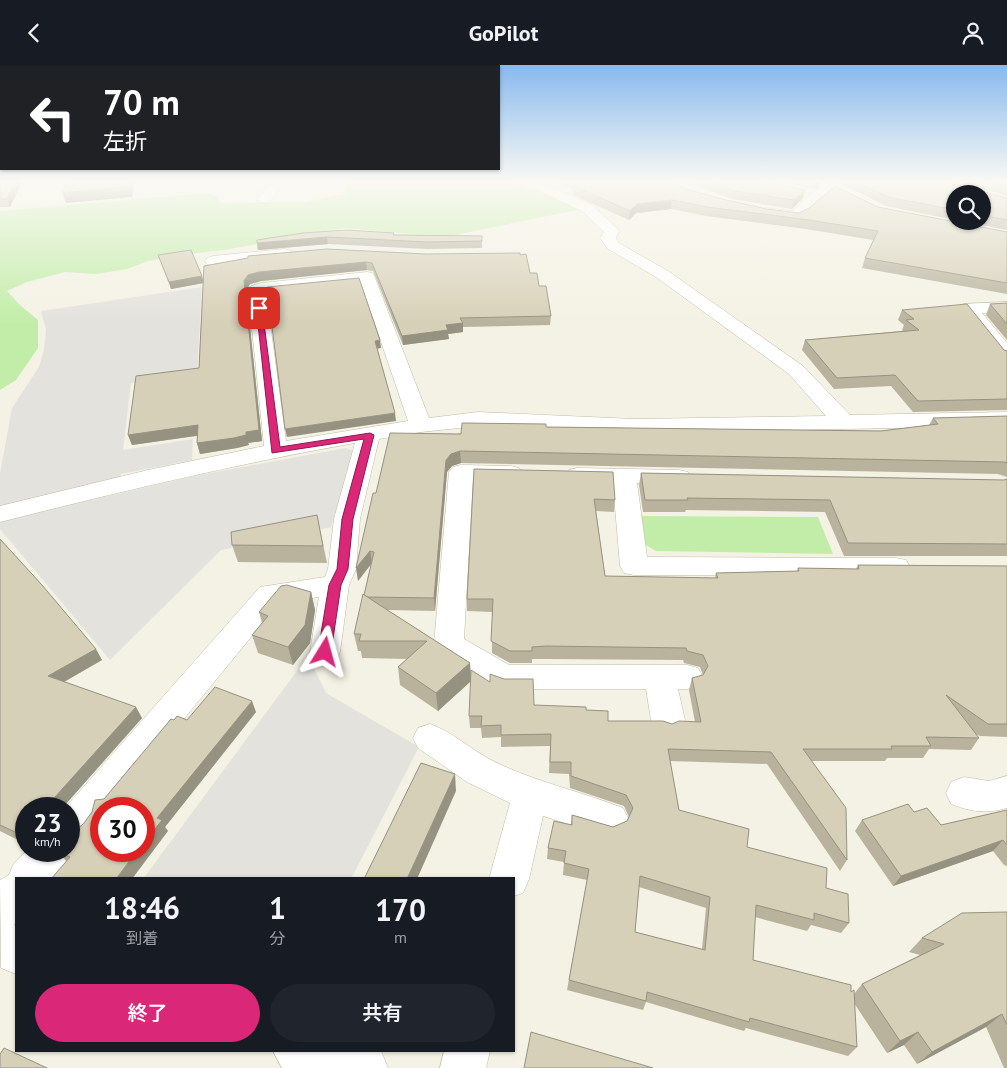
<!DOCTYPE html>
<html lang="ja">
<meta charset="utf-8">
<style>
body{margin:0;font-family:"PT Sans","Noto Sans JP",sans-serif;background:#20242c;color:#f1f3f6;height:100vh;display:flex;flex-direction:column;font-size:19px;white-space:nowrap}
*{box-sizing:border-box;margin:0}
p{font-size:16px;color:#9ea1a6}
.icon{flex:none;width:28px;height:28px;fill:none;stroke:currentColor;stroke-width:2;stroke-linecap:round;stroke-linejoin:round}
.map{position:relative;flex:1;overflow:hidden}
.drawer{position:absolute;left:15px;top:812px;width:500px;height:175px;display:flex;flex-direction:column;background:#171b24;border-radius:0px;box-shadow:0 1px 4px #0004}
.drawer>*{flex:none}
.top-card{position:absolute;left:0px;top:0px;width:500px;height:105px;box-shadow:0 1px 4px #0004;background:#202124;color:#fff;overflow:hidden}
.buttons{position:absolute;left:946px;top:120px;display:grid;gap:10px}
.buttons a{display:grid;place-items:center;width:45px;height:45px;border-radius:50%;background:#171b24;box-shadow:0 1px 4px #0004;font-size:25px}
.speed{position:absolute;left:15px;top:732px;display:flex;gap:10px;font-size:25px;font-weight:700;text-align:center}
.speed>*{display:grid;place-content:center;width:65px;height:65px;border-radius:50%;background:#171b24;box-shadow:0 1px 4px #0004;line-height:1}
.speed small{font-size:12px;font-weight:400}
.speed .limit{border:8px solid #d22;background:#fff;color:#111}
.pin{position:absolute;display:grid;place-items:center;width:42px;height:42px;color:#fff;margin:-21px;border-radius:10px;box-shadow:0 2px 8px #0006}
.me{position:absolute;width:55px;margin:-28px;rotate:8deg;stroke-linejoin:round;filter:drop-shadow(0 0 4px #0008)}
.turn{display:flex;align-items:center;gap:18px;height:105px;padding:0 20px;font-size:22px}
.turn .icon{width:65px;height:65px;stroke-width:2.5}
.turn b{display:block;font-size:35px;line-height:42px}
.eta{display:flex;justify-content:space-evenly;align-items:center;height:85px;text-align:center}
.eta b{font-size:30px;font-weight:600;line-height:35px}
.button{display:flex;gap:10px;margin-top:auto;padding:10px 20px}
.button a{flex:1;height:58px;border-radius:30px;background:#db2777;color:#fff;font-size:20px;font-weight:600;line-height:58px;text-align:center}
.button a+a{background:#20242c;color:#f1f3f6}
header{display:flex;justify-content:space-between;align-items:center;height:65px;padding:0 20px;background:#171b24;font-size:22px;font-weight:600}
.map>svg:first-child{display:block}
.green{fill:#c2eda8}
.parking{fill:#e4e2dd}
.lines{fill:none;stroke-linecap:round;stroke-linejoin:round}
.minor-casing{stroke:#c0bca6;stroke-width:1}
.minor{fill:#fff;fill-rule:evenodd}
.wall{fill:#b9b39e;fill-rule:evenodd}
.shaded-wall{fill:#969281}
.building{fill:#d7d0b8;stroke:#969281;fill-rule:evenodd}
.route{fill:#db2777;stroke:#8e194d}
</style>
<header><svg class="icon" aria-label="back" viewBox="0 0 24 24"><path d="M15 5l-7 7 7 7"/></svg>GoPilot<svg class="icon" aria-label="person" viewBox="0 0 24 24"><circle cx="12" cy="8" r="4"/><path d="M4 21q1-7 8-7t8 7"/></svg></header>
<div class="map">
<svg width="1007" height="1003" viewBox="0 0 1007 1003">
<rect width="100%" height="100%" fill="#f4f2e4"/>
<g class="green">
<polygon points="341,117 512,117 582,144 445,172 345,163 224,185 180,190 148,196 127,204 96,209 65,207 27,217 7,226 21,241 38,255 38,283 16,315 0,325 0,146 207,128 218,132 221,138 307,137 345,129 347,118"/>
<polygon points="640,451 818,452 833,489 656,486 642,478"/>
</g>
<g class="parking">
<polygon points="202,222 197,310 131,318 123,385 193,374 192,395 121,409 120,415 0,442 0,409 12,343 39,302 44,284 46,265 41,246"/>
<polygon points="346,383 356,387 331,462 221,485 110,595 0,464 0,456 199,410"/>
<polygon points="308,591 326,628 419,682 351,814 143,814"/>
</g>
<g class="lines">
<g class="minor-casing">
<g id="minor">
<polygon points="272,117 286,117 269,137 259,137 257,134"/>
<path d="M520,117H538L592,140L617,163L619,166L616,173L619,178L668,206L803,301L850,350L1007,347V361L634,368L478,361L421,367L379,374L360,454L356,504L349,520L340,587L336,595L325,599L314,595L310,587L319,532L279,538L110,744H101C101,762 85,777 69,782V744H64L260,522L325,512L328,504L334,454L355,378C236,399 118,427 0,457V441L148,405L264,381L248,225L251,221L261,218L367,207L373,208L429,353L478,347L634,354L826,351L789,309L656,212L608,184L600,173L604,167L582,146ZM361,218L408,356L286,376L266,228Z"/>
<path d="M816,117H833L872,137L874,140L867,144L862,143L832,128C818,133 809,152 796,155L765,151L758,147L765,143L793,146L809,130L822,122Z"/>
<polygon points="285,184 291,186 293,189 291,192 213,201 207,199 205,196 207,193 213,191"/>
<polygon points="1007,237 1007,247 982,248 1007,278 1007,297 1000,295 960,243 963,239"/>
<polygon points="461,400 511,401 519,403 523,408 519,413 511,415 473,414 464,574 509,600 687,600 698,603 703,612 698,621 687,624 678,624 685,655 680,665 668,669 656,665 651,655 646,624 504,624 493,621 438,587 434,579 449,407 453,402"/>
<polygon points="577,403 679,405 688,407 691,412 688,417 679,419 637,418 647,492 896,493 906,495 910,502 906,509 896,511 634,510 624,508 620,501 613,418 577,417 569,415 565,410 569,405"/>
<path d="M430,659C453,667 471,685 493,696C535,717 580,726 623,743L629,755L623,767L610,772L543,751L529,814L523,828L514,831V814H489L510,738L467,717L418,683L413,673L418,663Z"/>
<path d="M1007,711V743C986,749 972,747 951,739L946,728L951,717L964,712L989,716Z"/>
<polygon points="69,783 70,786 65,799 52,814 16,814 16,858 14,860 16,861 16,909 1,903 0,815 9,810 13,800 26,786 69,786"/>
<polygon points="273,986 381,986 388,1003 282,1003"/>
<polygon points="444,986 490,986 486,1003 440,1003"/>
</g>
</g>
<use href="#minor" class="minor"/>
</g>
<g class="wall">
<polygon points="0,117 22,117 10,142 0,142"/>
<polygon points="554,117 671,117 686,124 726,135 767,144 799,148 878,142 1007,167 1007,229 862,203 865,193 873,175 806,164 706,151 671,144 636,148 629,155 573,130 574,125"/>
<polygon points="686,117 763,117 805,125 803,133 792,144 732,134"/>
<polygon points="780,117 820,117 819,122 815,124"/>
<polygon points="837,117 952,117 968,122 979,122 963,117 1007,117 1007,131 984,124 985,127 1007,133 1007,165 962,156 982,156 982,129 955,129 955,155 886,141"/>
<polygon points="303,168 482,171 482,183 427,184 328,179 258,185 257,178"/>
<polygon points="426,189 520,190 530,208 539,221 551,251 550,260 463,262 463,267 448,269 449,274 403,280 373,206 367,205 261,216 250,219 246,225 262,376 248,378 249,380 237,383 200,389 197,378 197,371 132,380 128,370 199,303 203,218 171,224 158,190 203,214"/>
<polygon points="1007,238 1007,275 986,250 990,239"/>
<polygon points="902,245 1007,286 1007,345 913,347 891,321 834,324 802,285 805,275 903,266 902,265 904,260 898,255"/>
<polygon points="1007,351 1007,412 998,409 461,398 452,401 447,407 435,546 387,545 470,598 471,616 438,646 400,620 398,602 407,594 362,593 361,586 358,586 354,569 364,530 371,499 358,516 376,428 461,369 546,362 881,366 929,360 933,353"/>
<path d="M474,404L615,435L614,447L596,446L605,511L715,513L716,508L797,506L798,503L856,504L858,500L1007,501V672L980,671L976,669L979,673L971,685L929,684L923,693H887L885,696H811L847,795L840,806L767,699L670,696L679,745L747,782L826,823L849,858L841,868L811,860L807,866L755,852L753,895L851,927L854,929L862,919L920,890L909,887L922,873L1007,847V1003H1004L986,962L917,999L904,980L887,988L854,938L857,982L848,991L746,963L744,966L646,937L643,945L567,925L587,815L563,810L564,797L547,794L548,783L571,759L572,750L613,762L627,756L629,752L624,741L570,723L569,709L549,708L550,681L501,682V672L482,673L481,663H470L469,651L490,617L534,640L586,645L608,656L672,659L695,657L689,625L692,613L703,610L700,602L684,598L683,595L547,594H532V598H510L492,588V547L467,546V534ZM639,822L706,843L702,884L635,867Z"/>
<polygon points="641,408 1004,415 1007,414 1007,491 844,491 825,447 686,445 685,447 643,447 639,420"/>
<polygon points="317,450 327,498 238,497 232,480"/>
<polygon points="0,474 102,595 64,617 142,653 64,741 66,744 26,744 26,779 0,766"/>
<polygon points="311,527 315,545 310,578 293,600 258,588 252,570 262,558 259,547"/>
<polygon points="256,647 165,762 168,766 66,796 59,787 74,767 84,758 104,734 174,655 187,655"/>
<polygon points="1007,745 1007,801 1004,800 993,786 893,821 855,766 862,755 914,747 941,760"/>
</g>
<g class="shaded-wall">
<polygon points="15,117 22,117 10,142 7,134"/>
<polygon points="130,117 135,117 132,132 66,138 62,128"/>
<polygon points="816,117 820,117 819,122 815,124"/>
<polygon points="805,125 803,133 792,144 794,135"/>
<polygon points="672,135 671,144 636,148 629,155 630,146 637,139"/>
<polygon points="327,172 328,179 258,185 257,178"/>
<polygon points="366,197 367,205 261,216 250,219 246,225 262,376 248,378 249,380 237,383 200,389 197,378 244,216 248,210 259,207"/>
<polygon points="202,211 204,218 171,224 169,217"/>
<polygon points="463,258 463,267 448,269 449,274 403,280 402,271 446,260"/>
<polygon points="380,275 381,283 376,284 375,276"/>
<polygon points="395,348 396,356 287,372 285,364"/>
<polygon points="198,360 201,370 132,380 128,370"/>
<polygon points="460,386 461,398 452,401 447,407 435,546 434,533 446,395 451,389"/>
<polygon points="370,486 372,498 358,516 356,503"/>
<polygon points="311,527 315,545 310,578 293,600 288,582"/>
<polygon points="96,584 102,595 55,622 48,611"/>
<polygon points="470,598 471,616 438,646 436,628"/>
<polygon points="252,636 256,647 165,762 168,766 132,814 116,814 137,786 144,786 144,778 157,753"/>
<polygon points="136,642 142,653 64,741 66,744 59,744 55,735 55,732"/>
<polygon points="455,709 456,726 417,814 407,814"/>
<polygon points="1003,775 993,786 893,821 901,811"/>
<polygon points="1002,949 986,962 917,999 932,987"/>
<polygon points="918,967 904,980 887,988 900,976"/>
</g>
<g class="building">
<polygon points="0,117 15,117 7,134 0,134"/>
<polygon points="67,117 130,117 129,121 62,128"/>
<polygon points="575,117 671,117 686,124 726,135 767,144 799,148 809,143 835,121 878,142 1007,167 1007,218 865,193 878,166 809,155 707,142 672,135 637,139 630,146 574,121 581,120"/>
<polygon points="711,117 763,117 805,125 794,135 734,126"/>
<polygon points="857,117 952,117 968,122 984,122 985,127 1007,133 1007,155 982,150 982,129 955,129 955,145 888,132"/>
<polygon points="994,117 1007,117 1007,121"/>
<polygon points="347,165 394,168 393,170 482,171 482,176 427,177 327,172 257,178 257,175 303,168"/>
<polygon points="327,184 426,189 520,188 520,190 526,189 530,208 537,208 539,221 546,221 551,251 460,253 463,258 446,260 448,265 402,271 372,198 366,197 259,207 248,210 244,216 259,365 246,367 246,370 234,373 197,378 198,360 128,370 136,311 199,303 204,201 248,193 248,191"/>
<polygon points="191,185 202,211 169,217 158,190"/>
<polygon points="359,213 380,275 375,276 395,348 285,364 267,222"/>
<polygon points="1007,238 1007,259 990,239"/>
<polygon points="967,239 1004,285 1007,286 1007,334 918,336 895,310 837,313 805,275 919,265 906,255 914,254 902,245"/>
<polygon points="1007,351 1007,398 1004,397 460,386 451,389 446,395 434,533 367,532 364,530 374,487 370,486 356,503 373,428 376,428 390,368 461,369 462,358 546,359 546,362 881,366 938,359 933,353"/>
<path d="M474,404L613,407L615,435L594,434L605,511L718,513L716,508L799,506L798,503L859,504L858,500L1007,501V659H988L946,630L979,673L926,672L931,681H891L892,684H803L846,743L847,795L771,687L668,684L679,745L749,764L747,782L827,803L826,823L848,829L849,858L814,848V855L756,840L753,895L851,920V927L854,925L857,982L750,953L749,957L647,927L646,936L569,915L589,804L564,798L566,786L548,783L554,756L572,760V750L613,762L627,756L633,743L626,730L571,711V697H550L551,669L501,670V660L481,661L482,651H469L471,605L490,617V609L504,614H533L534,640L586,642V645L608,646V656H663L672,659L679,656L701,657L692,613L703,610L708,601L703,590L687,586L686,583L547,581L532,582V586H510L491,576L493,534H467ZM640,811L710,832L705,885L635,867Z"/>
<polygon points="641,408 1004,415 1007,414 1007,479 848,478 830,435 687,433 688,435 645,435"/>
<polygon points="317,450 323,481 232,480 231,467"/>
<polygon points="0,474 42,520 96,584 48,611 136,642 55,732 55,735 59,735 59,744 26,744 26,772 0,760"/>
<polygon points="287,520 311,527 305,560 288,582 252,570 268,551 259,547 281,521"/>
<polygon points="363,529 378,539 470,598 436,628 398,602 427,576 359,576 361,569 354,569"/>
<polygon points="215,622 252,636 157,753 162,755 144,778 144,744 101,744 101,786 137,786 116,814 51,814 70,792 59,787 59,786 69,786 69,769 74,767 84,758 92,747 95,735 104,734 171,654 174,655 177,651 187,655"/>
<polygon points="421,698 455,709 407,814 364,814"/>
<polygon points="908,739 914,747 927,743 941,760 1007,745 1007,780 1003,775 901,811 862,755"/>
<polygon points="1007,847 1007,960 1002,949 932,987 918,967 900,976 862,919 944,879 922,873 962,848"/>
<polygon points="531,967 653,1003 524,1003"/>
<polygon points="4,983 47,1003 0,1003 0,989"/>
</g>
<linearGradient id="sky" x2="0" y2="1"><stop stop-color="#88b9ee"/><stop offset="0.45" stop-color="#faf9f3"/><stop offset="1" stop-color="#faf9f3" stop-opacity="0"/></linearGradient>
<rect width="1007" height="258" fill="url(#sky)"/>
<polygon class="route" points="256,241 262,243 280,382 370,368 374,370 353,454 348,504 341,520 331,587 329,590 320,590 318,587 329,520 337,504 342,454 364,374 272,388"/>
</svg>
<div class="buttons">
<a><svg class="icon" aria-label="search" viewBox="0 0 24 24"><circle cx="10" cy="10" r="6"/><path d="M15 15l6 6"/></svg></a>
</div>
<div class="speed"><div>23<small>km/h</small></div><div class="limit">30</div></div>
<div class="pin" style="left:259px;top:243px;background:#d93025"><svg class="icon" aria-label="arrive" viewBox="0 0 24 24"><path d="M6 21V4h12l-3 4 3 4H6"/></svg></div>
<svg class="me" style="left:325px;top:587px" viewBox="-20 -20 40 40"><path d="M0-17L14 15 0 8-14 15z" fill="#db2777" stroke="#fff" stroke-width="4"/></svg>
<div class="top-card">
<div class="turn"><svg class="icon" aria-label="left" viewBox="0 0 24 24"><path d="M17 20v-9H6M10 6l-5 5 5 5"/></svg><div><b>70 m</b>左折</div></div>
</div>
<section class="drawer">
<div class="eta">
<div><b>18:46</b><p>到着</p></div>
<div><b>1</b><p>分</p></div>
<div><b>170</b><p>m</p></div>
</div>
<div class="button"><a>終了</a><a>共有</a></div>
</section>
</div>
